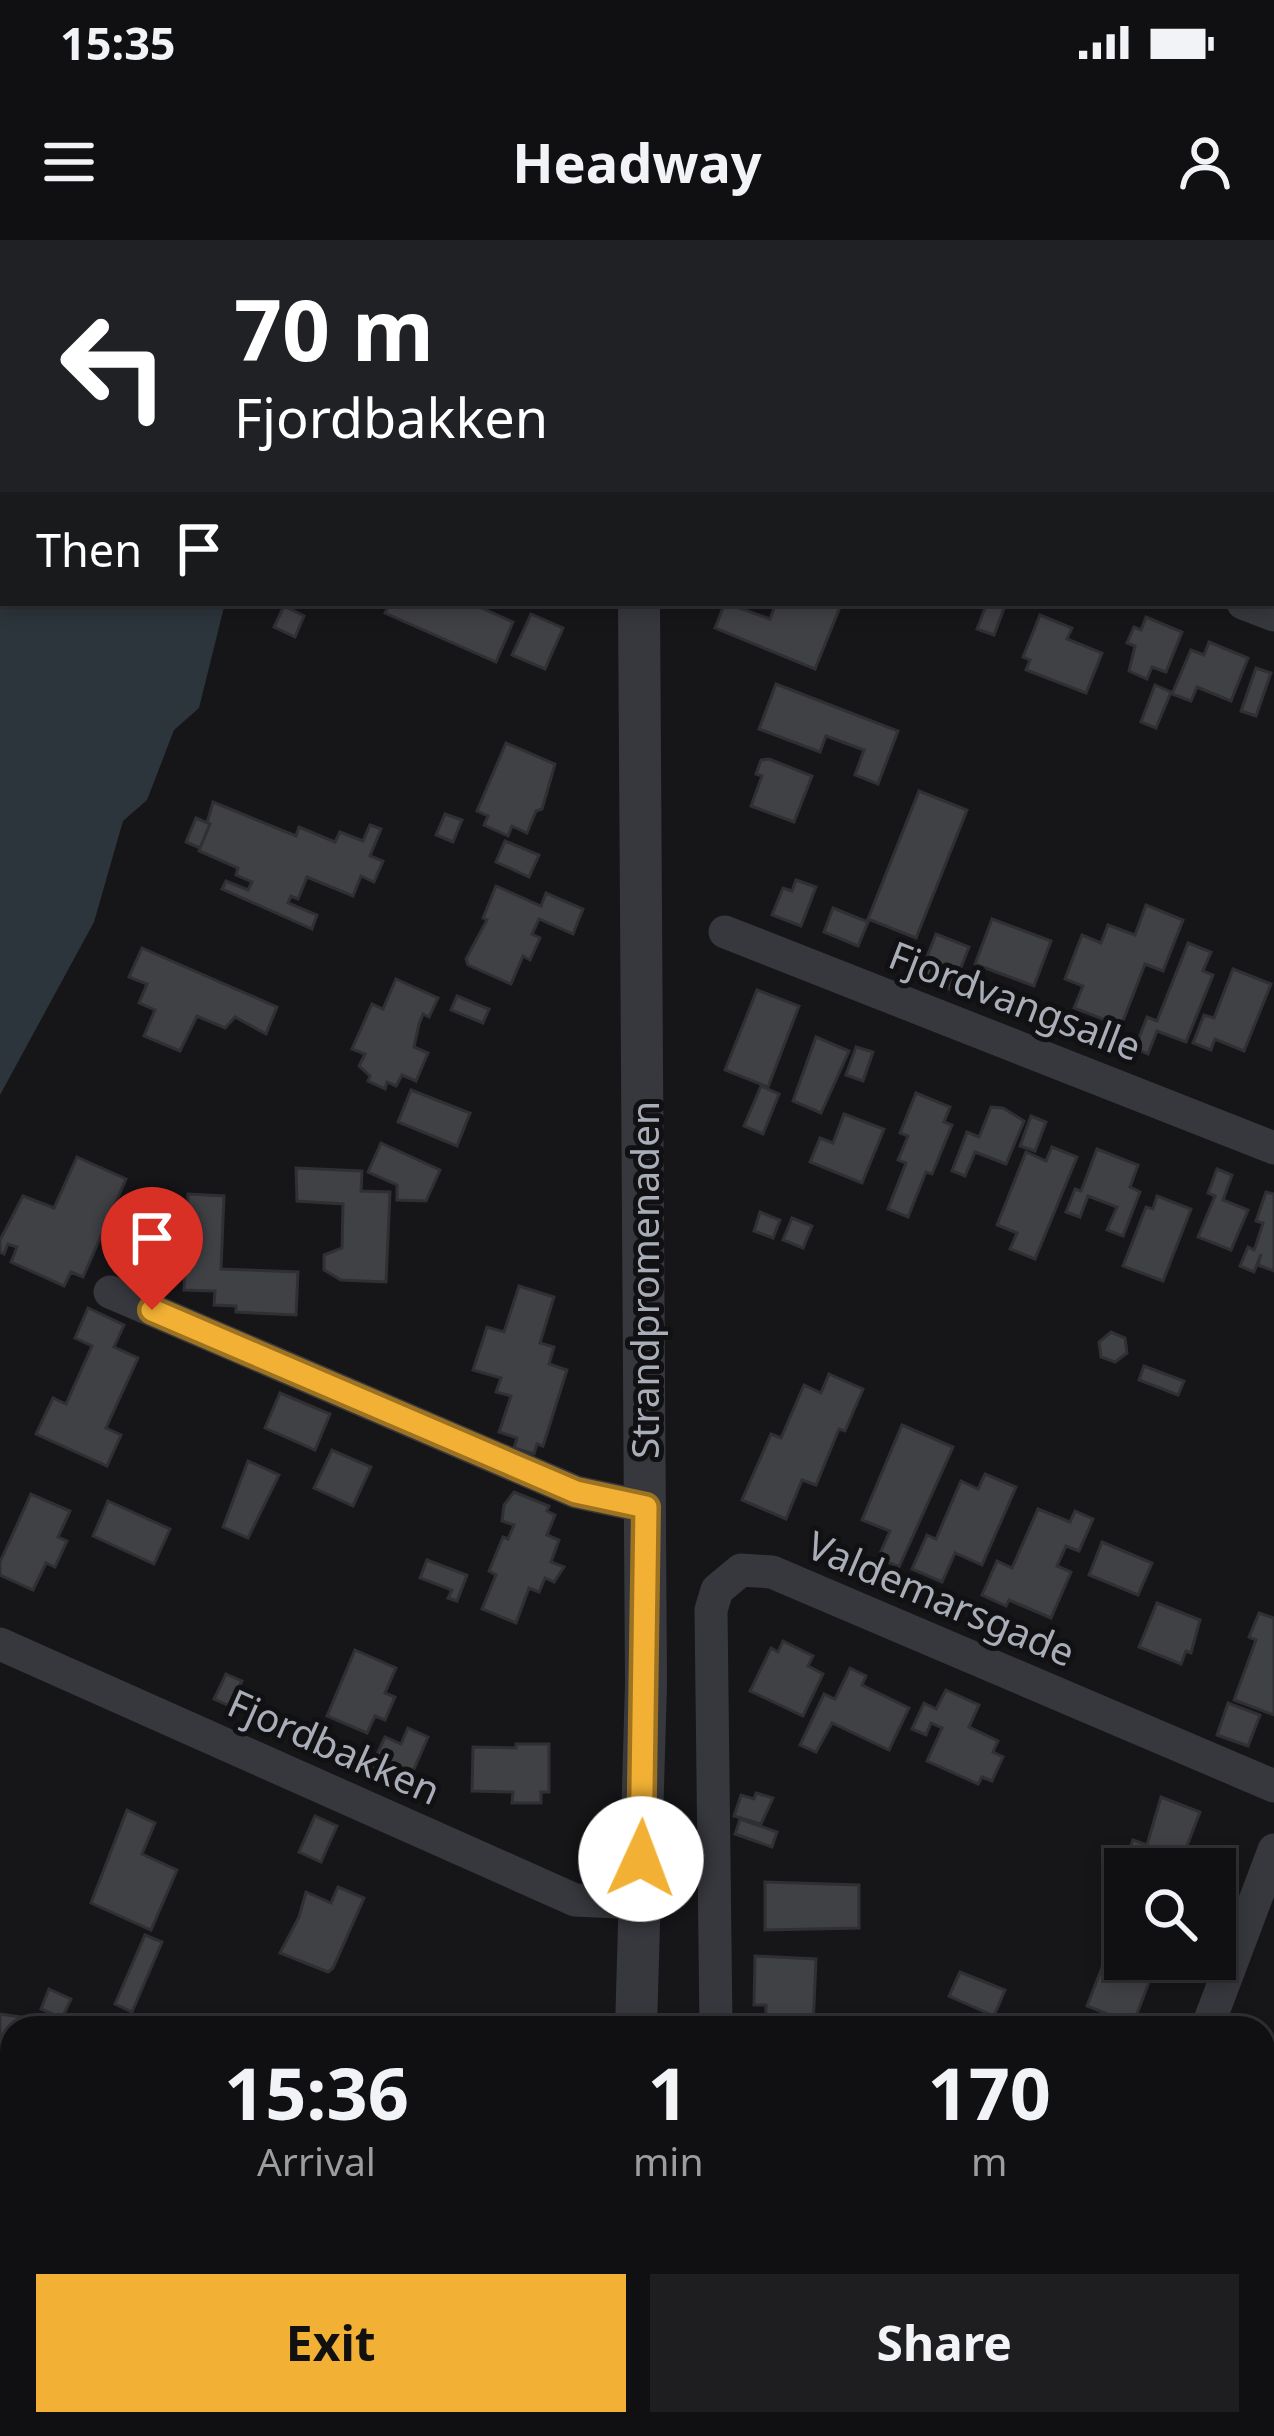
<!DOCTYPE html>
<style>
body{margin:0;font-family:"Noto Sans",sans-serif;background:#1e1e20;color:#f1f3f6;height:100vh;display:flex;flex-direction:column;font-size:45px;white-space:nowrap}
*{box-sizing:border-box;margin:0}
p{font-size:39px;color:#9c9d9f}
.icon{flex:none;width:66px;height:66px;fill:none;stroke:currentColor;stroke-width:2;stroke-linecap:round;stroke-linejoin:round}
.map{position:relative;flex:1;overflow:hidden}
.side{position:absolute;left:0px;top:1776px;width:1275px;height:420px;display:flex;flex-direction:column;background:#101012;border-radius:36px 36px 0 0;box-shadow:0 6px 18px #0003,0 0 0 3px #303032}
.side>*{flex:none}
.banner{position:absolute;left:0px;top:0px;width:1275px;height:366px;box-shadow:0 6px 18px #0003,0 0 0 3px #303032;background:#202124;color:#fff;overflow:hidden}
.controls{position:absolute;left:1104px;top:1608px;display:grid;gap:24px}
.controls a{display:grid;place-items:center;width:132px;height:132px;border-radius:0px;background:#101012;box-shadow:0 6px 18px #0003,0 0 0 3px #303032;font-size:60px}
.pin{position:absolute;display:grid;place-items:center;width:102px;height:102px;color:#fff;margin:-123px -51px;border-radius:50% 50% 50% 0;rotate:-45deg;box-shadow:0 0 12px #0007}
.pin .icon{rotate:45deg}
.me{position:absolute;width:132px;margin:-66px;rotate:2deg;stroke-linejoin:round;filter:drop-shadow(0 0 9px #0008)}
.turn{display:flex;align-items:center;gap:42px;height:252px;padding:0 36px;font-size:54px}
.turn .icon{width:156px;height:156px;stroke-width:2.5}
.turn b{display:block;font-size:84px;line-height:102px}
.then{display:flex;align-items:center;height:114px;padding:0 36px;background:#0003;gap:24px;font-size:45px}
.eta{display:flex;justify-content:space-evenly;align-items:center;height:204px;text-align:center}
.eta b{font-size:72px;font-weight:700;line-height:84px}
.button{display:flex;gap:24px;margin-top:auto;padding:24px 36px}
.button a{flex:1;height:138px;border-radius:0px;background:#f2b134;color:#111;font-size:48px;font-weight:700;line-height:138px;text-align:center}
.button a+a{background:#1e1e20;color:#f1f3f6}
.status{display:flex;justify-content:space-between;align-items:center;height:84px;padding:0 60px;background:#101012;direction:ltr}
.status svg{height:33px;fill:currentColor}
header{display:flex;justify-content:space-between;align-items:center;height:156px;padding:0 36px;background:#101012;font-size:54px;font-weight:700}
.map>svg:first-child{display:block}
.water{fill:#2c353c}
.building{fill:#404145;stroke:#303034;stroke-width:3}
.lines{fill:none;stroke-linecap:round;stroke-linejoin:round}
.minor{stroke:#37383d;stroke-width:33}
.tertiary{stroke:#37383d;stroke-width:42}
.route-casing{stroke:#9d7322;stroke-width:30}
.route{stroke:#f2b134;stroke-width:21}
.labels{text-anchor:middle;stroke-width:10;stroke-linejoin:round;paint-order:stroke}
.street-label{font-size:39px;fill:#a8adb8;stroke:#111113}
</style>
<div class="status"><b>15:35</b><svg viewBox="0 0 49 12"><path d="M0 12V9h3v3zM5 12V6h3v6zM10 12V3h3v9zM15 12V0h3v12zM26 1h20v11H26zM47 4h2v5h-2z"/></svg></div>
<header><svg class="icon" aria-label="menu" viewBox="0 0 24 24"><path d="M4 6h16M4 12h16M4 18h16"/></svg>Headway<svg class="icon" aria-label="person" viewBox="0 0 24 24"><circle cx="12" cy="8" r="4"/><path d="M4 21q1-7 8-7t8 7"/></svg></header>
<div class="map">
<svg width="1274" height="2196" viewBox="0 0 1274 2196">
<rect width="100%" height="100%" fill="#161618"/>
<polygon class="water" points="0,0 231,3 3,3 3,363 225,363 199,468 174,490 147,560 123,581 94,682 0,855"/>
<g class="building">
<polygon points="390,363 470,363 513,382 496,422 385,373"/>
<polygon points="725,363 770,379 776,363 840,367 815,429 715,388"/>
<polygon points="987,363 1006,363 994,395 977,389"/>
<polygon points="284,366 304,376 295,397 274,387"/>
<polygon points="531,374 563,388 545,429 512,415"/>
<polygon points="1040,375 1072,388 1067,399 1102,413 1086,453 1026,430 1030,420 1023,417"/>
<polygon points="1146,377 1182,392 1166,432 1152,427 1147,439 1129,431 1135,406 1127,403 1134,387 1141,390"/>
<polygon points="1209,402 1248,418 1231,461 1197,447 1191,461 1172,454 1191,410 1204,415"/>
<polygon points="1256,428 1271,433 1256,476 1241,471"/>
<polygon points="776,444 898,491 878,544 855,535 864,510 826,496 820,512 759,489"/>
<polygon points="1155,445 1171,452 1156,488 1141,482"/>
<polygon points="506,503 555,524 542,569 536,571 527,593 512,586 508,596 484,585 488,576 477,571"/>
<polygon points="769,519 812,536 794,582 751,566 762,536 756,534 761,520"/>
<polygon points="919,551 967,570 916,698 868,679"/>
<polygon points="213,562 296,596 299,587 335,602 340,592 363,601 370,585 381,589 370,616 383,621 374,642 361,636 353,656 307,637 298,659 291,656 288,663 317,675 312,689 222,649 226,641 248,650 252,642 236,635 238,628 199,611"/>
<polygon points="445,574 462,580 453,602 436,595"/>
<polygon points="196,578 210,584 200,608 186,602"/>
<polygon points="505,601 539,615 529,637 496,622"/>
<polygon points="796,640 816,647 801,686 772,675 783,648 792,651"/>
<polygon points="496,646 541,666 546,653 583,669 573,694 539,679 532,694 540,698 530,720 523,716 511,744 468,725 466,719 487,680 483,678"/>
<polygon points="1146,665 1183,680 1163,731 1145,724 1121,786 1074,768 1083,746 1065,739 1082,695 1101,703 1108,685 1135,695"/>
<polygon points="833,668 868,682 858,706 824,692"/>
<polygon points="992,679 1051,701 1034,746 975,724"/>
<polygon points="936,694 969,707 952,750 919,737"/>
<polygon points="1188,703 1211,712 1203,731 1213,735 1186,802 1157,791 1148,814 1135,808 1147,777 1157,781"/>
<polygon points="142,708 277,767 266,794 235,777 225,788 197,776 180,811 144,796 155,770 139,763 147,744 129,737"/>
<polygon points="1233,729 1271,744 1244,811 1215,799 1211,810 1193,803 1204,775 1214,778"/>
<polygon points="396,739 438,758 429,777 423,774 419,784 414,807 428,813 416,841 402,835 396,846 387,842 385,849 368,841 370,836 359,826 365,814 352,809 372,764 383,769"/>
<polygon points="757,750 799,766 768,847 725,830"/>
<polygon points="457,756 489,769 483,783 451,770"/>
<polygon points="816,797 849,811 821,873 793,861"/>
<polygon points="856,807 873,812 863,841 846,835"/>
<polygon points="761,846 779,854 763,894 744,886"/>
<polygon points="411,850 470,873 457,906 398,882"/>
<polygon points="916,853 950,867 944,882 952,885 932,934 926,932 908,977 888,969 906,923 898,920 908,896 900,893"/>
<polygon points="991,867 1003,868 1024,881 1006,924 975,912 965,936 952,931 967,892 979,897"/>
<polygon points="844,874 884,889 862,943 810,922 820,898 833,903"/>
<polygon points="1031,876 1046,882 1035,911 1020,906"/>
<polygon points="381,903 440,930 426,961 397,960 397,945 368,932"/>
<polygon points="1052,907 1077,917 1035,1019 1010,1009 1017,993 997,985 1026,912 1046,921"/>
<polygon points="1097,909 1138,925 1130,947 1140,952 1123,996 1107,990 1117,967 1088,956 1080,977 1066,972 1075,949 1081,951"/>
<polygon points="77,917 126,939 83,1037 71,1032 64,1046 11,1022 17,1007 8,1004 4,1014 0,1012 0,1000 23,956 54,968"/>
<polygon points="296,928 362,931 361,951 390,952 386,1042 341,1040 324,1030 324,1015 342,1008 343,964 297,961"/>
<polygon points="1217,929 1232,935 1223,960 1248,970 1231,1010 1198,997 1215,956 1208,953"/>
<polygon points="1266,952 1274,954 1274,1031 1258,1025 1261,1014 1254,1032 1240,1026 1248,1007 1254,1010 1256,1005 1263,983 1256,981"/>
<polygon points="188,954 224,956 221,1029 298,1032 296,1075 236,1072 236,1066 214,1065 215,1051 184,1050"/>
<polygon points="1157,956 1191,969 1163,1041 1123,1026 1146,967 1153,969"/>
<polygon points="760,972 780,980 773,998 754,991"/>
<polygon points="792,978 812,986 803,1008 783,1000"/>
<polygon points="519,1046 554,1057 540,1103 554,1107 549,1124 567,1130 543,1206 537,1204 534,1214 514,1208 517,1198 499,1192 511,1156 496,1152 501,1138 473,1130 487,1087 504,1092"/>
<polygon points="88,1068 124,1085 114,1107 138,1118 106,1188 121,1195 107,1226 36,1194 53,1158 66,1164 92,1106 75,1098"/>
<polygon points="1111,1092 1125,1098 1127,1113 1115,1122 1101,1117 1099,1102"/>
<polygon points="1144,1126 1184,1141 1178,1155 1139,1140"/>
<polygon points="829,1134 863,1149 845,1191 839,1189 816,1245 802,1240 786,1279 742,1260 771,1194 781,1198 804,1145 821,1153"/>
<polygon points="280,1153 330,1174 315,1210 265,1188"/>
<polygon points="902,1185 953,1207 899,1327 878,1318 890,1291 862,1280"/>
<polygon points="332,1210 371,1227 353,1266 314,1248"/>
<polygon points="248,1221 279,1235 248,1298 223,1287"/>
<polygon points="985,1234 1016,1247 982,1325 955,1313 942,1342 912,1329 927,1295 936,1299 961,1241 978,1249"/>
<polygon points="514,1252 549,1266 547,1271 555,1275 547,1295 559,1300 551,1322 564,1327 554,1342 545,1338 539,1352 529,1348 516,1383 482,1369 496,1335 489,1331 503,1297 508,1299 514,1285 502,1281 504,1265"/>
<polygon points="31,1254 70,1271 58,1297 67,1301 55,1327 46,1323 33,1350 0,1335 0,1322"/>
<polygon points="108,1261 170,1289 154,1324 93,1296"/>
<polygon points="1038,1269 1070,1282 1075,1271 1093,1279 1079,1311 1066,1306 1057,1326 1071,1332 1051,1378 1009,1360 1006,1366 982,1355 997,1321 1012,1328"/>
<polygon points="1102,1302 1152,1323 1138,1355 1089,1335"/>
<polygon points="427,1320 467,1335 457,1361 448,1358 452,1350 420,1338"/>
<polygon points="1157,1363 1200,1380 1191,1413 1186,1411 1181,1424 1139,1407"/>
<polygon points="1259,1373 1274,1378 1274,1475 1234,1460 1256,1400 1249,1397"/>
<polygon points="783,1401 813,1416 808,1426 823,1434 803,1476 750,1451 771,1408 778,1412"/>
<polygon points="355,1410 396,1428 385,1453 395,1457 385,1480 375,1476 367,1493 327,1476"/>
<polygon points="850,1428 866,1436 862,1445 909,1468 889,1510 832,1483 816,1512 800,1505 824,1454 835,1459"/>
<polygon points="226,1434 242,1441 230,1466 214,1459"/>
<polygon points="946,1450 979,1465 969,1487 998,1501 993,1512 1003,1517 992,1541 982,1537 978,1544 927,1521 942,1488 931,1483 926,1495 912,1489 924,1463 936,1469"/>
<polygon points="1228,1463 1260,1475 1248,1506 1217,1495"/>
<polygon points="408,1488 428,1497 407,1545 370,1529 385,1497 401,1504"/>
<polygon points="516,1504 549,1504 549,1552 541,1552 541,1563 512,1563 513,1552 472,1551 473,1507 516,1508"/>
<polygon points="756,1553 773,1558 761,1584 734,1576 741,1555 754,1559"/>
<polygon points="1161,1557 1200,1572 1182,1619 1197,1629 1122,1630 1133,1600 1147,1605"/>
<polygon points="127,1570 155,1583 142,1614 177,1630 151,1690 91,1663"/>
<polygon points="315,1576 337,1586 321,1622 299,1612"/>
<polygon points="740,1579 777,1592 772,1607 735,1594"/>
<polygon points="765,1642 859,1645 859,1688 765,1690"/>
<polygon points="338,1647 364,1658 333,1728 328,1732 280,1713 299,1677 306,1652 331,1663"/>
<polygon points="1121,1679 1125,1680 1125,1719 1158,1719 1133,1784 1087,1766"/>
<polygon points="145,1695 162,1702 132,1772 115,1764"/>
<polygon points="755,1716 816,1719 813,1788 766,1787 766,1765 754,1765"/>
<polygon points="960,1732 1005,1750 994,1776 949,1756"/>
<polygon points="49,1749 71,1759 62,1778 41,1769"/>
<polygon points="0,1774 56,1782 55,1788 12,1788 12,1849 0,1848"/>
<polygon points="1263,1917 1274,1921 1270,1945 1274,1946 1274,1992 1263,1988"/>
<polygon points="980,2184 975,2196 915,2196 918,2189 910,2191 896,2185"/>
</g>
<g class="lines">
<g class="minor">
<polyline points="1243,363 1274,375"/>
<polyline points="725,692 1274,908"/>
<polyline points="110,1052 576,1252 646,1267"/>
<polyline points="0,1404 575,1660 640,1663"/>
<polyline points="716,1788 711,1370 717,1350 741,1330 772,1332 1274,1546"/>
<polyline points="1207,1788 1274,1610"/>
<polyline points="0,2146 12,2147"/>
<polyline points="265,2184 347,2196"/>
<polyline points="1053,2196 1057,2184"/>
</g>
<g class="tertiary">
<polyline points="635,0 635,3"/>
<polyline points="636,1788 646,1444 639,363"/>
<polyline points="643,2184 644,2196"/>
</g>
</g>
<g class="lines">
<g class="route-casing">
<polyline id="route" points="152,1070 576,1252 646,1267 641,1619"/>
</g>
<use href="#route" class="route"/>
</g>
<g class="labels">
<g class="street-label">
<text transform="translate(1015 761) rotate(21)" y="14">Fjordvangsalle</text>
<text transform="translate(645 1040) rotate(-90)" y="14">Strandpromenaden</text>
<text transform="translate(941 1359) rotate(23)" y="14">Valdemarsgade</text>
<text transform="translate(334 1507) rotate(24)" y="14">Fjordbakken</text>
</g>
</g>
</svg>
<div class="controls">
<a><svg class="icon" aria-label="search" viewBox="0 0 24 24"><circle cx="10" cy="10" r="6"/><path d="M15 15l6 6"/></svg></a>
</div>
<div class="pin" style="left:152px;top:1070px;background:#d93025"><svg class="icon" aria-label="arrive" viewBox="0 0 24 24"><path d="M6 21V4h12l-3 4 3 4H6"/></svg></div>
<svg class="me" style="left:641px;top:1619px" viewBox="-20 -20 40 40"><circle r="19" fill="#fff"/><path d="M0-13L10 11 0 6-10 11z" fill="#f2b134"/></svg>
<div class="banner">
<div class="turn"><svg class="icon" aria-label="left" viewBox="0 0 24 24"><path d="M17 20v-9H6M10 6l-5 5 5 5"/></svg><div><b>70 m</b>Fjordbakken</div></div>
<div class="then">Then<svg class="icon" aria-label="arrive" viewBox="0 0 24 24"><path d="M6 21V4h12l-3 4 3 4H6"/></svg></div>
</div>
<section class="side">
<div class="eta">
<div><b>15:36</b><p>Arrival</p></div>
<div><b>1</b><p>min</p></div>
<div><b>170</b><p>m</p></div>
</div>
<div class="button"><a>Exit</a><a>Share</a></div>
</section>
</div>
